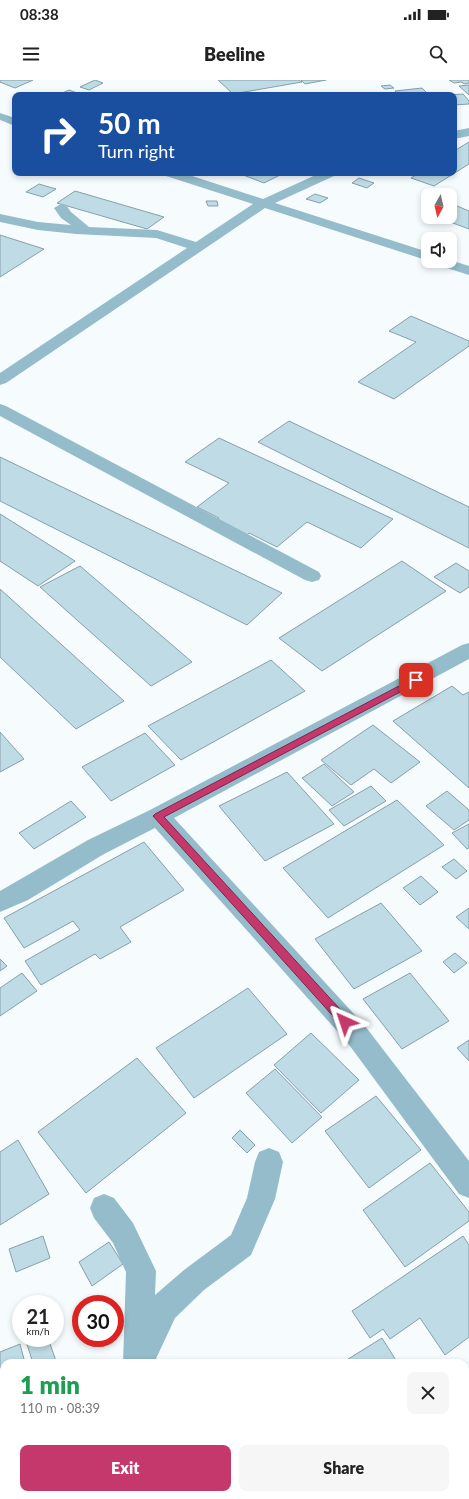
<!DOCTYPE html>
<meta charset="utf-8">
<style>
body{margin:0;font-family:Lato,sans-serif;background:#f6f6f6;color:#222;height:100vh;display:flex;flex-direction:column;font-size:15px;white-space:nowrap}
*{box-sizing:border-box;margin:0}
p{font-size:13px;color:#767676}
.icon{flex:none;width:22px;height:22px;fill:none;stroke:currentColor;stroke-width:2;stroke-linecap:round;stroke-linejoin:round}
.map{position:relative;flex:1;overflow:hidden}
.drawer{position:absolute;left:0px;top:1279px;width:469px;height:140px;display:flex;flex-direction:column;background:#fff;border-radius:12px 12px 0 0;box-shadow:0 2px 6px #0003}
.drawer>*{flex:none}
.guide{position:absolute;left:12px;top:12px;width:445px;height:84px;border-radius:8px;box-shadow:0 2px 6px #0003;background:#1a4fa0;color:#fff;overflow:hidden}
.needle{width:26px;rotate:188deg}
.buttons{position:absolute;left:421px;top:108px;display:grid;gap:8px}
.buttons a{display:grid;place-items:center;width:36px;height:36px;border-radius:8px;background:#fff;box-shadow:0 2px 6px #0003;font-size:20px}
.speed{position:absolute;left:12px;top:1215px;display:flex;gap:8px;font-size:20px;font-weight:700;text-align:center}
.speed>*{display:grid;place-content:center;width:52px;height:52px;border-radius:50%;background:#fff;box-shadow:0 2px 6px #0003;line-height:1}
.speed small{font-size:10px;font-weight:400}
.speed .limit{border:6px solid #d22;background:#fff;color:#111}
.pin{position:absolute;display:grid;place-items:center;width:34px;height:34px;color:#fff;margin:-17px;border-radius:8px;box-shadow:0 2px 6px #0006}
.me{position:absolute;width:44px;margin:-22px;rotate:318deg;stroke-linejoin:round;filter:drop-shadow(0 0 3px #0008)}
.turn{display:flex;align-items:center;gap:14px;height:84px;padding:0 20px;font-size:18px}
.turn .icon{width:52px;height:52px;stroke-width:2.5}
.turn b{display:block;font-size:28px;line-height:34px}
.round{display:grid;place-items:center;flex:none;width:42px;height:42px;border-radius:8px;background:#f6f6f6}
.overview{display:flex;align-items:center;justify-content:space-between;height:68px;padding:0 20px}
h1{font-size:24px;font-weight:800;line-height:30px;color:#1e9e55}
.cta{display:flex;gap:8px;margin-top:auto;padding:8px 20px}
.cta a{flex:1;height:46px;border-radius:8px;background:#c4386b;color:#fff;font-size:16px;font-weight:800;line-height:46px;text-align:center}
.cta a+a{background:#f6f6f6;color:#222}
.status{display:flex;justify-content:space-between;align-items:center;height:28px;padding:0 20px;background:#fff;direction:ltr}
.status svg{height:11px;fill:currentColor}
header{display:flex;justify-content:space-between;align-items:center;height:52px;padding:0 20px;background:#fff;font-size:18px;font-weight:800}
.map>svg:first-child{display:block}
.building{fill:#bfdbe5;stroke:#85a0aa}
.lines{fill:none;stroke-linecap:round;stroke-linejoin:round}
.minor{fill:#95bcca;fill-rule:evenodd}
.route{fill:#c4386b;stroke:#7f2446}
</style>
<div class="status"><b>08:38</b><svg viewBox="0 0 49 12"><path d="M0 12V9h3v3zM5 12V6h3v6zM10 12V3h3v9zM15 12V0h3v12zM26 1h20v11H26zM47 4h2v5h-2z"/></svg></div>
<header><svg class="icon" aria-label="menu" viewBox="0 0 24 24"><path d="M4 6h16M4 12h16M4 18h16"/></svg>Beeline<svg class="icon" aria-label="search" viewBox="0 0 24 24"><circle cx="10" cy="10" r="6"/><path d="M15 15l6 6"/></svg></header>
<div class="map">
<svg width="469" height="1419" viewBox="0 0 469 1419">
<rect width="100%" height="100%" fill="#f6fcfe"/>
<g class="building">
<polygon points="0,0 33,0 15,8 0,2"/>
<polygon points="95,0 103,3 89,10 80,7"/>
<polygon points="218,0 299,0 302,2 233,14"/>
<polygon points="301,0 326,0 305,4"/>
<polygon points="449,0 469,0 469,3 465,4 461,2 454,3"/>
<polygon points="390,5 394,8 385,9 381,6"/>
<polygon points="469,5 469,15 459,6"/>
<polygon points="422,8 429,15 399,15 395,11"/>
<polygon points="69,10 83,15 58,15"/>
<polygon points="463,14 469,21 469,24 454,25 454,15 448,15"/>
<polygon points="469,62 469,84 434,106 411,98 419,93 454,93 454,71"/>
<polygon points="238,93 284,93 264,103"/>
<polygon points="359,98 374,103 367,108 352,103"/>
<polygon points="39,104 56,109 43,117 26,112"/>
<polygon points="75,111 164,137 147,149 57,123"/>
<polygon points="315,114 328,118 320,123 306,119"/>
<polygon points="206,121 217,121 218,126 208,126"/>
<polygon points="450,123 469,131 469,149 437,137 450,137"/>
<polygon points="0,155 44,169 0,197"/>
<polygon points="411,236 469,261 469,266 394,319 358,302 416,262 389,251"/>
<polygon points="289,341 469,427 469,468 258,362"/>
<polygon points="219,358 393,439 361,468 307,442 277,467 249,453 247,455 216,440 219,438 197,427 229,403 185,382"/>
<polygon points="0,377 282,513 247,545 0,421"/>
<polygon points="0,434 75,481 38,506 0,481"/>
<polygon points="402,481 446,511 322,591 279,558"/>
<polygon points="456,483 469,491 469,507 460,513 434,497"/>
<polygon points="80,486 192,582 151,606 40,507"/>
<polygon points="0,509 124,621 76,649 0,577"/>
<polygon points="271,580 305,611 181,680 148,646"/>
<polygon points="452,606 463,615 469,612 469,708 393,641"/>
<polygon points="373,645 420,682 391,703 374,689 351,705 321,680"/>
<polygon points="0,652 24,679 0,692"/>
<polygon points="145,653 175,685 111,721 82,687"/>
<polygon points="324,684 354,712 332,726 302,698"/>
<polygon points="287,692 334,744 265,781 219,726"/>
<polygon points="371,706 386,721 344,746 329,730"/>
<polygon points="447,711 469,730 469,740 454,750 426,726"/>
<polygon points="397,720 444,765 328,838 283,788"/>
<polygon points="71,721 86,737 34,769 19,753"/>
<polygon points="469,744 469,768 467,769 452,753"/>
<polygon points="144,762 184,810 120,847 131,862 100,879 95,874 41,905 25,881 80,850 73,841 24,868 4,838"/>
<polygon points="454,779 467,791 456,799 442,787"/>
<polygon points="421,796 438,812 420,825 403,808"/>
<polygon points="381,823 422,871 354,909 315,859"/>
<polygon points="469,828 469,849 456,837"/>
<polygon points="455,873 467,883 454,893 443,882"/>
<polygon points="0,879 7,886 0,891"/>
<polygon points="22,893 37,911 0,936 0,908"/>
<polygon points="410,893 449,941 402,969 363,919"/>
<polygon points="248,908 287,954 194,1018 156,968"/>
<polygon points="311,953 359,1000 321,1033 274,985"/>
<polygon points="469,960 469,981 457,968"/>
<polygon points="137,978 186,1033 86,1113 38,1052"/>
<polygon points="275,989 322,1037 292,1063 246,1013"/>
<polygon points="376,1016 421,1070 369,1108 325,1051"/>
<polygon points="240,1050 255,1065 247,1073 232,1058"/>
<polygon points="18,1060 49,1114 0,1145 0,1072"/>
<polygon points="430,1083 469,1132 469,1141 405,1187 363,1130"/>
<polygon points="43,1156 50,1178 16,1192 9,1169"/>
<polygon points="463,1156 469,1165 469,1257 445,1275 420,1238 390,1259 383,1249 370,1258 352,1231"/>
<polygon points="109,1162 123,1184 92,1206 79,1182"/>
<polygon points="25,1258 48,1258 56,1281 52,1283 33,1283"/>
<polygon points="382,1258 397,1282 346,1283 345,1281"/>
<polygon points="20,1264 25,1283 4,1283 3,1305 0,1293 0,1272"/>
<polygon points="465,1369 469,1378 469,1419 415,1419 413,1415 465,1415"/>
<polygon points="14,1415 72,1415 73,1419 15,1419"/>
<polygon points="269,1415 391,1415 393,1419 270,1419"/>
</g>
<g class="lines">
<g class="minor">
<polygon points="0,33 15,38 15,46 0,40"/>
<polygon points="469,48 469,56 454,59 454,51"/>
<polygon points="164,93 183,93 263,119 320,93 336,93 334,96 275,123 428,172 429,181 265,128 6,303 0,305 0,293 187,168 156,158 76,154 38,150 0,142 0,134 38,142 71,145 61,138 54,128 61,124 66,125 71,132 89,147 157,150 196,162 253,124 166,96"/>
<polygon points="450,180 469,186 469,195 434,184 432,181"/>
<polygon points="0,324 6,326 319,492 321,496 319,500 312,502 305,500 0,336"/>
<polygon points="469,563 469,579 174,738 365,946 469,1081 469,1118 459,1114 347,962 155,748 104,774 28,820 0,832 0,811 88,760 150,730 462,565"/>
<polygon points="269,1068 279,1072 283,1082 275,1119 251,1175 204,1210 175,1238 154,1283 123,1283 126,1192 113,1163 94,1138 90,1128 94,1118 104,1114 114,1118 133,1143 156,1191 155,1215 184,1190 231,1155 247,1118 255,1082 259,1072"/>
<polygon points="4,1356 4,1388 0,1389 0,1357"/>
</g>
</g>
<polygon class="route" points="416,597 419,598 419,602 164,737 349,939 350,942 349,945 345,947 341,945 153,736 155,734"/>
</svg>
<div class="buttons">
<a><svg class="needle" viewBox="-14 -14 28 28"><path d="M0-13l5 13h-10z" fill="#e53935"/><path d="M0 13l5-13h-10z" fill="#767676"/></svg></a>
<a><svg class="icon" aria-label="sound" viewBox="0 0 24 24"><path d="M4 9h4l5-4v14l-5-4H4zM17 9q2 3 0 6"/></svg></a>
</div>
<div class="speed"><div>21<small>km/h</small></div><div class="limit">30</div></div>
<div class="pin" style="left:416px;top:600px;background:#d93025"><svg class="icon" aria-label="arrive" viewBox="0 0 24 24"><path d="M6 21V4h12l-3 4 3 4H6"/></svg></div>
<svg class="me" style="left:345px;top:942px" viewBox="-20 -20 40 40"><path d="M0-17L14 15 0 8-14 15z" fill="#c4386b" stroke="#fff" stroke-width="4"/></svg>
<div class="guide">
<div class="turn"><svg class="icon" aria-label="right" viewBox="0 0 24 24"><path d="M7 20v-9h11M14 6l5 5-5 5"/></svg><div><b>50 m</b>Turn right</div></div>
</div>
<section class="drawer">
<div class="overview"><div><h1>1 min</h1><p>110 m · 08:39</p></div><a class="round"><svg class="icon" aria-label="close" viewBox="0 0 24 24"><path d="M6 6l12 12M18 6L6 18"/></svg></a></div>
<div class="cta"><a>Exit</a><a>Share</a></div>
</section>
</div>
